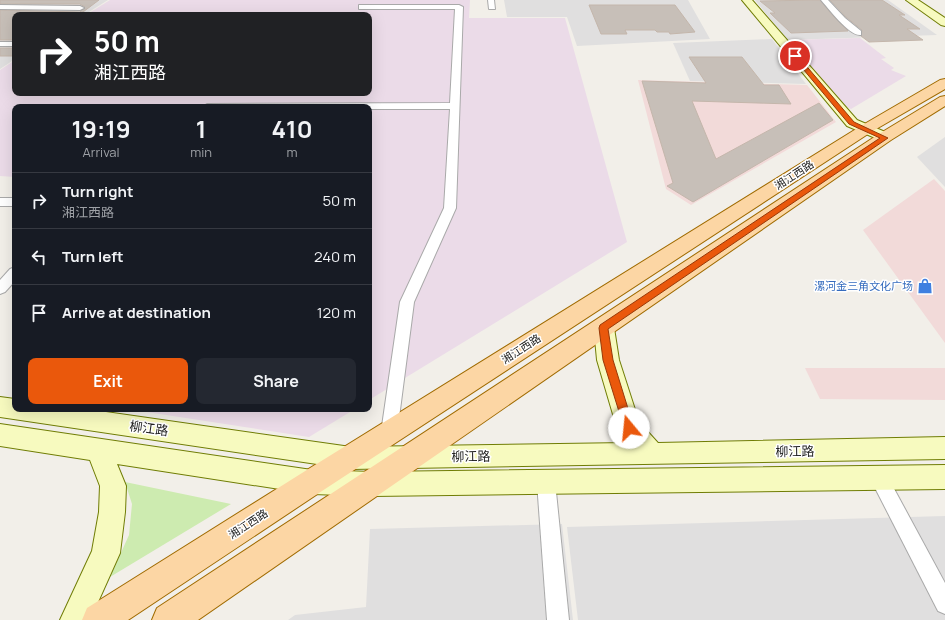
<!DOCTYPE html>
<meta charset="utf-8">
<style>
body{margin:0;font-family:Manrope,"Noto Sans SC",sans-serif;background:#242831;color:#f1f3f6;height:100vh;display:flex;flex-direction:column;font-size:15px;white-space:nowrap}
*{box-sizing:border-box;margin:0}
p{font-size:13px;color:#9ea1a6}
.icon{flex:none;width:22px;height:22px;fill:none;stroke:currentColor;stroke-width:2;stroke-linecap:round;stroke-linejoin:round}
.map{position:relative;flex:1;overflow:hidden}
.sheet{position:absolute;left:12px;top:104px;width:360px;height:308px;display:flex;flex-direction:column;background:#171b24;border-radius:8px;box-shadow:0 4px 16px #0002}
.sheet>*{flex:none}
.banner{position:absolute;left:12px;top:12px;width:360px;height:84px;border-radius:8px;box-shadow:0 4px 16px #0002;background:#202124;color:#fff;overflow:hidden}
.pin{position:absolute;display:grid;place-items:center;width:34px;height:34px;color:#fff;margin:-17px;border:2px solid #fff;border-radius:50%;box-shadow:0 1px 4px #0007}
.me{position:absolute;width:44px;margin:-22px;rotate:343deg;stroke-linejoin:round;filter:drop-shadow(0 0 3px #0008)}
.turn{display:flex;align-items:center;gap:14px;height:84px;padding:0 16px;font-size:18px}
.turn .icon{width:52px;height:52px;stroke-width:2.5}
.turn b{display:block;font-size:28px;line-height:34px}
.eta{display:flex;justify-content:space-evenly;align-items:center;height:68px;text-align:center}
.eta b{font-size:24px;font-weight:700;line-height:28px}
.primary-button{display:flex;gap:8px;margin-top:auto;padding:8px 16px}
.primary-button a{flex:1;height:46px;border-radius:8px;background:#ea580c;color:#fff;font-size:16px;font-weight:700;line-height:46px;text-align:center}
.primary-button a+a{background:#242831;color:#f1f3f6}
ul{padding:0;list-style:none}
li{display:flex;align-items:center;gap:12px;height:56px;padding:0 16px;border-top:1px solid #363941}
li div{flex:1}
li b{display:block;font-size:15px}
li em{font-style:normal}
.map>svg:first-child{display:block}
.residential{fill:#e0dfdf}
.commercial{fill:#f2dad9}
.industrial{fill:#ebdbe8}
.grass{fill:#cdebb0}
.building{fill:#c7bfb8;stroke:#c4b6ab}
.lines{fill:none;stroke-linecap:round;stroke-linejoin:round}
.street-casing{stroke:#a9a9a9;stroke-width:2}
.secondary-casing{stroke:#707d05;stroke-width:2}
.primary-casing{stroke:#a06b00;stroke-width:2}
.street{fill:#fff;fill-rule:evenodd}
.secondary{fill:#f7fabf;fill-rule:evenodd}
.primary{fill:#fcd6a4;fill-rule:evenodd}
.route{fill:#ea580c;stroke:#983908}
.labels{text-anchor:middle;stroke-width:3;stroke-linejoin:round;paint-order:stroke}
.street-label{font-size:11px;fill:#222;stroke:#fff}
.shop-label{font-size:11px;fill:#366cbe;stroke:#fff;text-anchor:end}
.near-street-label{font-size:13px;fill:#222;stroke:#fff}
</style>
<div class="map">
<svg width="945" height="620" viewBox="0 0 945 620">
<rect width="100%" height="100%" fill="#f2efe9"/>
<g class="residential">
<polygon points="0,0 108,0 84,15 15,15 15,59 0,69"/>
<polygon points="504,0 688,0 710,39 577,46 567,17 507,17"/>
<polygon points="755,0 888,0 937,35 787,40"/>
<polygon points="772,39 806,84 690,81 673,43"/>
<polygon points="945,137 945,187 917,157"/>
<polygon points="945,516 945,620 578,620 567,527"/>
<polygon points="562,524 573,620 288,620 295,615 366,607 370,529"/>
</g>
<g class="commercial">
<polygon points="638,80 807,85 836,122 691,205 666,189"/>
<polygon points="934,179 945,191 945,343 863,230"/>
<polygon points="805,368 945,368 945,400 820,399"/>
</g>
<g class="industrial">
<polygon points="110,0 470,0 469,18 565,18 627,242 369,400 369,107 15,107 15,177 0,176 0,70 15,60 15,93 369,93 369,15 86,15"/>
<polygon points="860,38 886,58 881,59 894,68 891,70 906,76 851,109 840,104 788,40"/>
<polygon points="127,409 355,409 309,437"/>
</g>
<polygon class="grass" points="125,482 231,504 110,577 129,535 132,504"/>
<g class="building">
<polygon points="0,0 99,0 79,15 15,15 15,40 0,40 0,10 80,12 85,7 80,4 0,4"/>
<polygon points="820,0 833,16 848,31 791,33 770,13 775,13 760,1"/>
<polygon points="830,0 882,0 905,15 899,15 920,29 907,29 923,40 869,42 861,36 862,30 846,17"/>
<polygon points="589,5 675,5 695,32 670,34 669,32 657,32 655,30 625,30 627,34 601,34"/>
<rect x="0" y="48" width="15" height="8"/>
<polygon points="689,57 742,57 764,85 779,85 791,104 692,101 716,159 819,103 833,120 693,202 667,186 673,183 642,81 706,83"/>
</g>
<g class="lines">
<g class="street-casing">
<g id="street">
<polygon points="488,0 494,0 495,9 489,9"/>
<path d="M821,0H828L845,18L861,31V35C850,37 828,8 821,0Z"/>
<polygon points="0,5 80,6 84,8 80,10 0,9"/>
<polygon points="359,5 459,5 463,7 456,208 414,302 397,433 395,438 389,440 383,438 381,433 400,302 444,208 450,109 369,109 369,107 202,107 207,104 450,103 455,9 359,9"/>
<rect x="0" y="42" width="15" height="4"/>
<rect x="0" y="198" width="15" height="8"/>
<polygon points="15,267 15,281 5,292 0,294 0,280 10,269"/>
<polygon points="879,470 885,472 945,583 945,614 938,611 873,484 870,478 873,472"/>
<polygon points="546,473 552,476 555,482 569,620 547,620 537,482 540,476"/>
</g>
</g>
<g class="secondary-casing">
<g id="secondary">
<polygon points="742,0 752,0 857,120 890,134 892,137 890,140 885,141 880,140 847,126"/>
<polygon points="906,0 918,0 945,18 945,26 941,25"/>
<polygon points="604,320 611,322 614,328 619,360 639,422 658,443 945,437 945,459 351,469 0,417 0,397 15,399 15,409 85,409 351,447 627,443 621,435 617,428 597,360 594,328 597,322"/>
<polygon points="0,424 312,470 373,472 945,465 945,489 373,496 312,494 117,464 126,486 125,512 120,553 90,620 60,620 92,551 99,512 100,486 90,460 0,446"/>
</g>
</g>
<g class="primary-casing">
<g id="primary">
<polygon points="945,79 945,89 871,132 322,491 128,620 82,620 87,608 302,473 861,126 940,80"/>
<polygon points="945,96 945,106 891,140 198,620 152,620 157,608 879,134 940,97"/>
</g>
</g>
<use href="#street" class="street"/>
<use href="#secondary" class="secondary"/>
<use href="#primary" class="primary"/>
</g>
<polygon class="route" points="793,55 797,55 854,122 888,138 608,329 613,360 634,428 633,431 629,433 625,431 603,360 599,328 600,325 880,138 849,124 793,57"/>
<defs>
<g id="shop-bare" transform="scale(1.2)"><path d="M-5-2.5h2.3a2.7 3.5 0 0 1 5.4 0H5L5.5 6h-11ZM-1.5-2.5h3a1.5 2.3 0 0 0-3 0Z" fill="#3f7fe0" stroke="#fff" stroke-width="2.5" paint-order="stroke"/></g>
</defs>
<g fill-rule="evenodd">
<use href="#shop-bare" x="925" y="286"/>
</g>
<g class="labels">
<g class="street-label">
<text transform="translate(794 175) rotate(-33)" y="4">湘江西路</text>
<text transform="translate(521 349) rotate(-33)" y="4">湘江西路</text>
<text transform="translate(248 524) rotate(-33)" y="4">湘江西路</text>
</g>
<g class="shop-label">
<text x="913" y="290">漯河金三角文化广场</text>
</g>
<g class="near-street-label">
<text transform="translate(149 428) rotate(8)" y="5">柳江路</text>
<text transform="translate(795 451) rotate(-1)" y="5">柳江路</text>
<text transform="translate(471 456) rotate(-1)" y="5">柳江路</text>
</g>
</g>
</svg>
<div class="pin" style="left:795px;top:56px;background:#d93025"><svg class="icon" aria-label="arrive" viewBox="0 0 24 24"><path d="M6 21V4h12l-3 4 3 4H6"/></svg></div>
<svg class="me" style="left:629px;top:428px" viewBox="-20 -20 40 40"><circle r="19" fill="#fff"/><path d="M0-13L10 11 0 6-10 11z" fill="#ea580c"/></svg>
<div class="banner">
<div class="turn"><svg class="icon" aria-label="right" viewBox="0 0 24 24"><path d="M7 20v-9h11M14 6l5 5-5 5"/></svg><div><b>50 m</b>湘江西路</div></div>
</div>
<section class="sheet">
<div class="eta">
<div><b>19:19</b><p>Arrival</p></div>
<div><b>1</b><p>min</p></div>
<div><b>410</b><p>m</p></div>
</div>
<ul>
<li><svg class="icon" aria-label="right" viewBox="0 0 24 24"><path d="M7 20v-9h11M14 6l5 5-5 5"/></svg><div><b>Turn right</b><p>湘江西路</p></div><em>50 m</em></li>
<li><svg class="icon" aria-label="left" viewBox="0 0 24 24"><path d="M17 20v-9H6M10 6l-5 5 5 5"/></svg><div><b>Turn left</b></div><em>240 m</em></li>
<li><svg class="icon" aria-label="arrive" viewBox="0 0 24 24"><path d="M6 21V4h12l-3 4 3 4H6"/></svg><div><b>Arrive at destination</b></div><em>120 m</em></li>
</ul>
<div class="primary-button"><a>Exit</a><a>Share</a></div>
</section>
</div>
